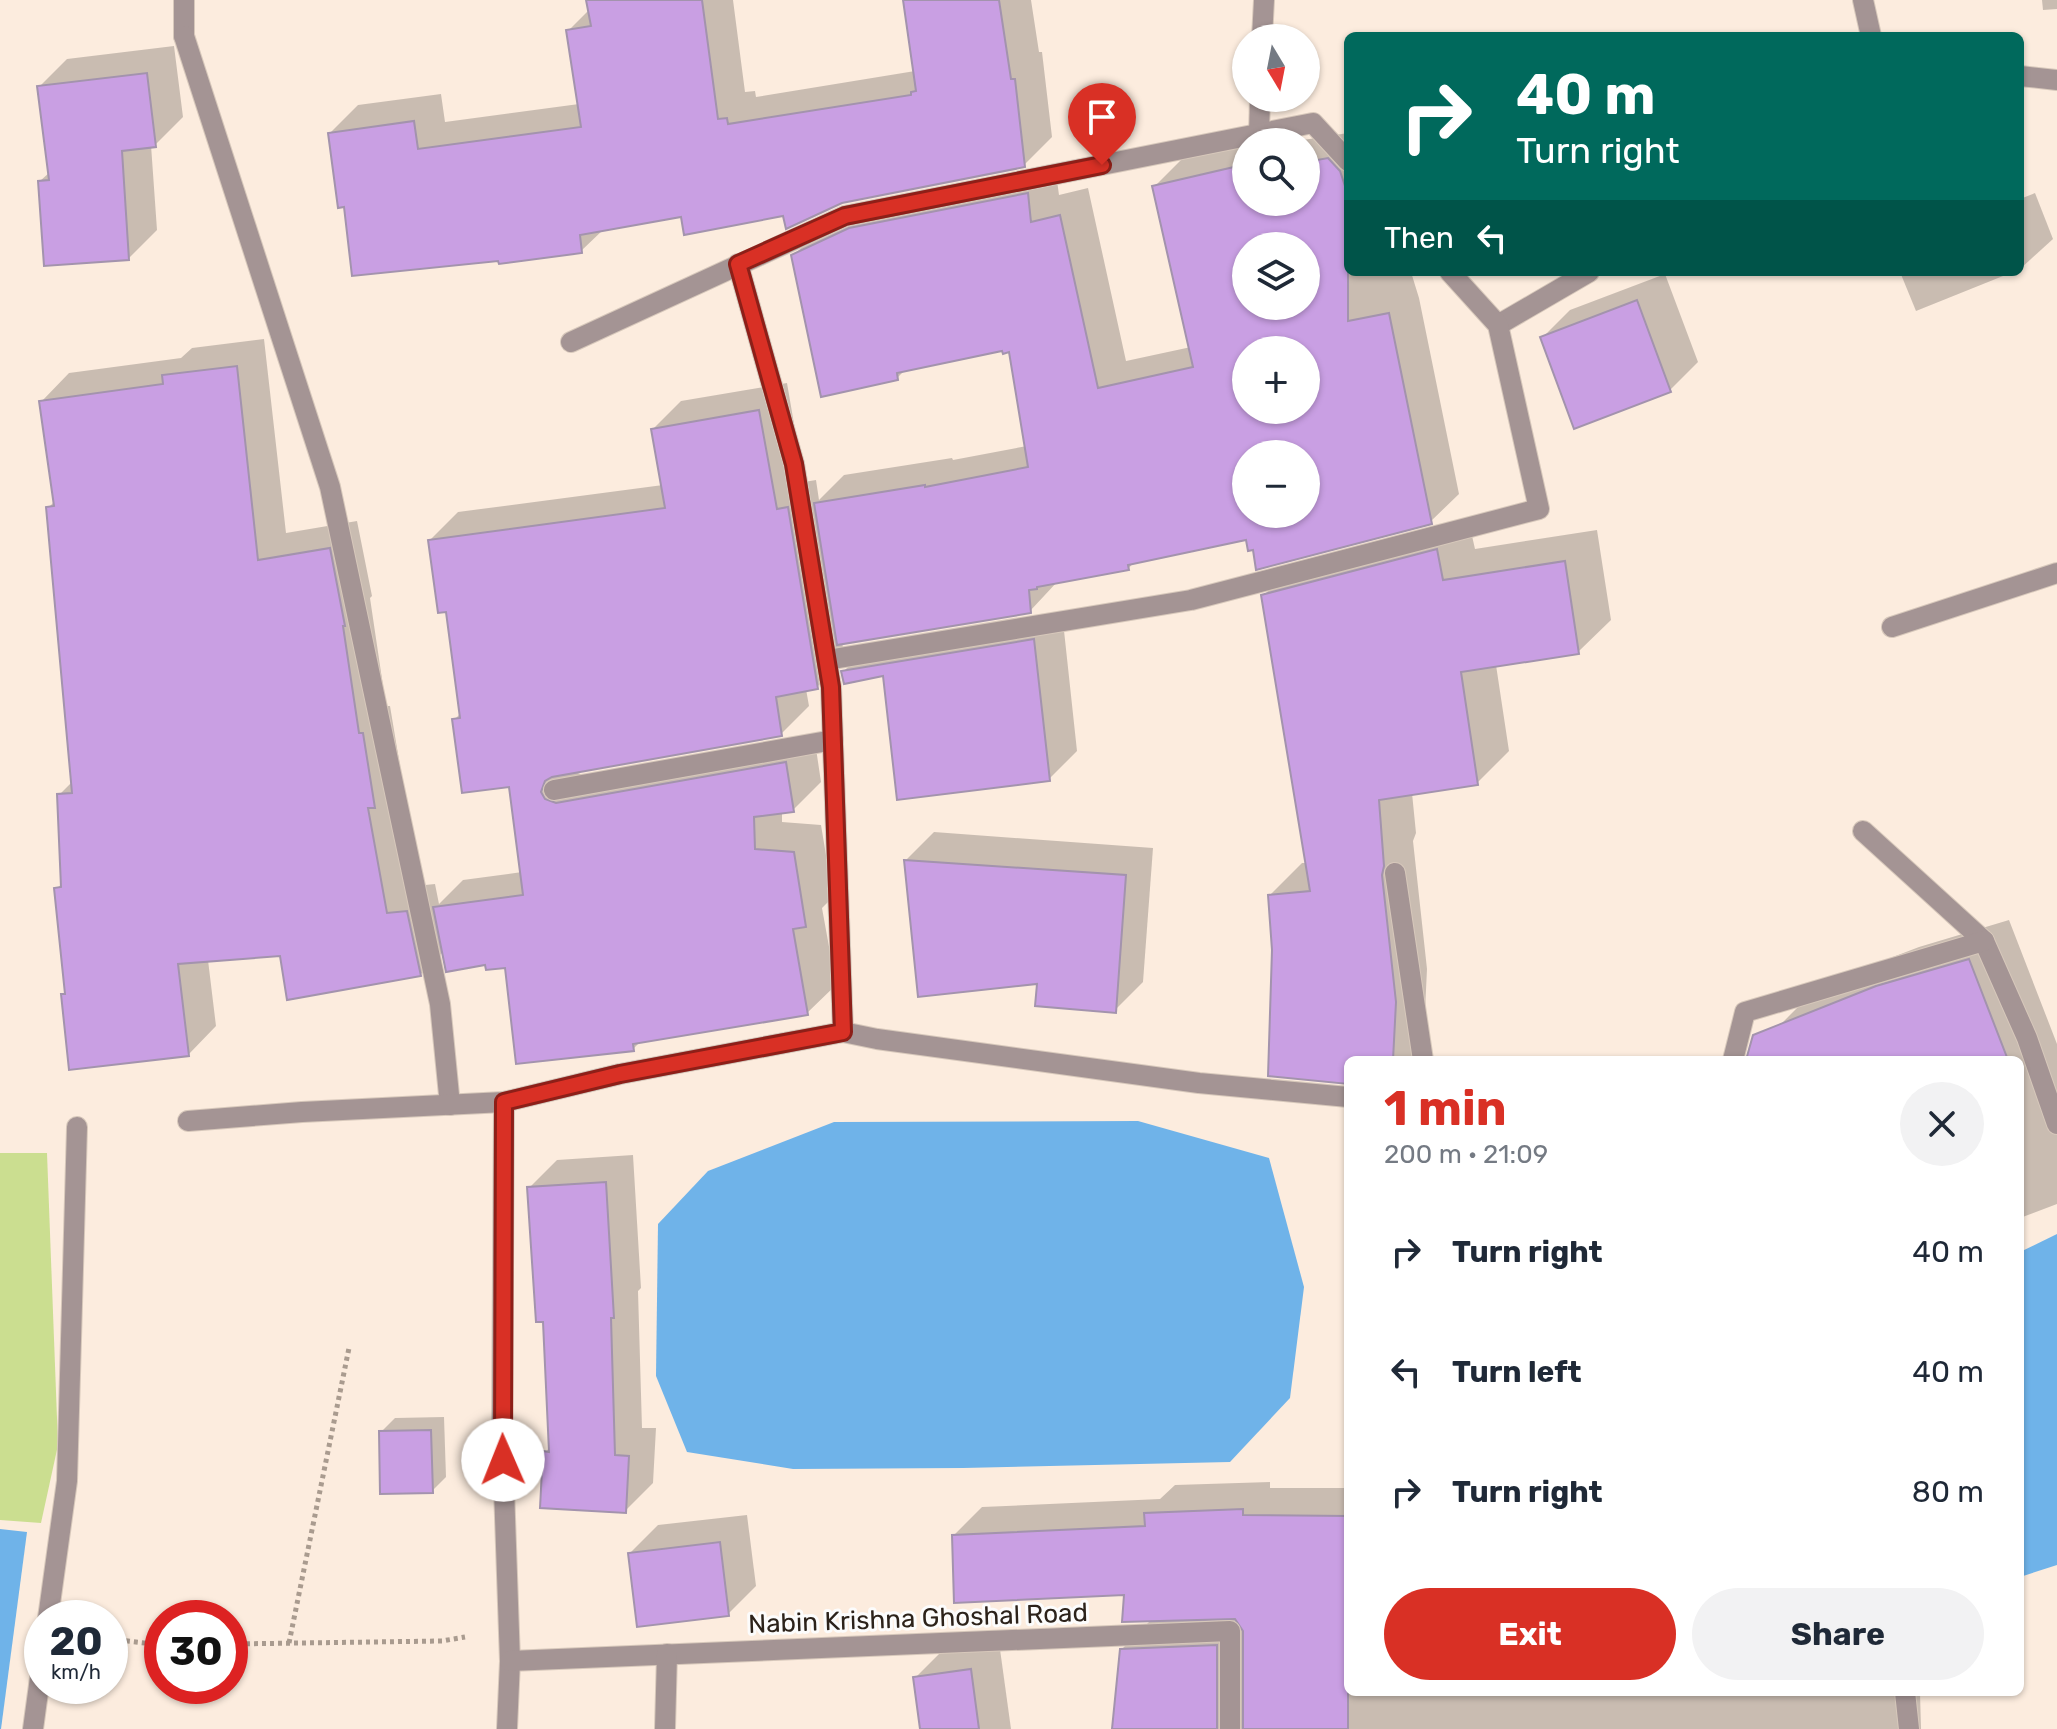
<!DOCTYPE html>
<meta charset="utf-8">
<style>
body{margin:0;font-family:Rubik,sans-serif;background:#f2f2f3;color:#1f2937;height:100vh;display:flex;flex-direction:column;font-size:30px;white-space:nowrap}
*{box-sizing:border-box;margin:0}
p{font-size:26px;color:#747a83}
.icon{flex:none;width:44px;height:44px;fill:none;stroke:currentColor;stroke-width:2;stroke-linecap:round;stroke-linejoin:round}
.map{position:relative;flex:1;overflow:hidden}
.drawer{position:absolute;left:1344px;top:1056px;width:680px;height:640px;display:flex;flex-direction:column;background:#fff;border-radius:12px;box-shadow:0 2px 6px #0004}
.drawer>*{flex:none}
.top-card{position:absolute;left:1344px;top:32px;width:680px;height:244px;border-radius:12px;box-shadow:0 2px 6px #0004;background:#00695c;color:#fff;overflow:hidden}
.needle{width:52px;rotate:170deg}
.buttons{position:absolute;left:1232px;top:24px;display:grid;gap:16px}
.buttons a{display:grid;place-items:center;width:88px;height:88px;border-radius:50%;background:#fff;box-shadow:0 2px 6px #0004;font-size:40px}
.speed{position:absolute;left:24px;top:1600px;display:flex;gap:16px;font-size:40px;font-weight:700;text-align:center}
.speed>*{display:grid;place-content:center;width:104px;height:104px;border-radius:50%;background:#fff;box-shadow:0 2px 6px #0004;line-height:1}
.speed small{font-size:20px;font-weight:400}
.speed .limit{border:12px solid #d22;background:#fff;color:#111}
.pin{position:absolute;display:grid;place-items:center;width:68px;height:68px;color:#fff;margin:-82px -34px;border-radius:50% 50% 50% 0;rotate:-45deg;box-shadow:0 0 8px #0007}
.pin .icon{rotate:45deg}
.me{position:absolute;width:88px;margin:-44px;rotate:359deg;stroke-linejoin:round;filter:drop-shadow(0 0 6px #0008)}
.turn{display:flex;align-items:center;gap:28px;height:168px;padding:0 40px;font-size:36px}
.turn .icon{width:104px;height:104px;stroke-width:2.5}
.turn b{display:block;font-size:56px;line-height:68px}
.then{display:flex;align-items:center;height:76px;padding:0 40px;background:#0003;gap:16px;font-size:30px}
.round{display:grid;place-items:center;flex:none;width:84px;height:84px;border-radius:42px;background:#f2f2f3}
.head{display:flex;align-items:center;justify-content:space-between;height:136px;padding:0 40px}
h1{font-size:48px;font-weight:700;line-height:60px;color:#d93025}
.primary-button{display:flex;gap:16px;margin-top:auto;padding:16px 40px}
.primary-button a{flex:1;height:92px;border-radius:48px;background:#d93025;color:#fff;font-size:32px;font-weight:700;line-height:92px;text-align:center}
.primary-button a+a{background:#f2f2f3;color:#1f2937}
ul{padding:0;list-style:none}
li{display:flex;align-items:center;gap:24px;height:120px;padding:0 40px}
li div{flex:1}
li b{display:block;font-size:30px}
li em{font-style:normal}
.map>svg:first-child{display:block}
.green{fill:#cbde90}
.water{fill:#6fb3e9}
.shadow{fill:#0003;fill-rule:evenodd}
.building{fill:#c99fe3;stroke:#a393ad;stroke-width:2;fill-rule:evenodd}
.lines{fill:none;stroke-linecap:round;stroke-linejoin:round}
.lane-casing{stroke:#d7c8bb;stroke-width:22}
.street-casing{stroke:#d7c8bb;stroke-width:22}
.path{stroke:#a99b8f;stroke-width:5;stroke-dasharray:4 4;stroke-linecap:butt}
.lane{stroke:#a49494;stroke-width:20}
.street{stroke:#a49494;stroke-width:20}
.route-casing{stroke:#8d1f18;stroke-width:20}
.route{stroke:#d93025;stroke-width:14}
.labels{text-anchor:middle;stroke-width:6;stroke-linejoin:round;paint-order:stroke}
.street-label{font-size:26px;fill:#2c221a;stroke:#fcfcfc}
</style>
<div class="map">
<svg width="2057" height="1729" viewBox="0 0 2057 1729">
<rect width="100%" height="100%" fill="#fcecde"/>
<polygon class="green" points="0,1153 47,1153 58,1445 41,1523 0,1520"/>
<g class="water">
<polygon points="1138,1121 1269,1158 1304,1287 1290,1398 1230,1462 963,1468 793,1469 687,1452 656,1376 658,1224 708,1171 834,1122"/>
<polygon points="2057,1234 2057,1565 2020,1577 2020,1252"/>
<polygon points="0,1529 27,1532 1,1729 0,1729"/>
</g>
<g class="shadow">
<polygon points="588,0 733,0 745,92 755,91 756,97 915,71 905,0 1031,0 1039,52 1042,52 1052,137 1024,165 604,229 581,251 500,258 346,205 330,133 358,105 441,94 445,122 579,104 568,31 590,9"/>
<polygon points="2042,0 2057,0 2057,9 2043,10"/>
<polygon points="174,46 183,117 155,145 151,145 157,230 129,258 40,181 50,172 39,87 67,59"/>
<path d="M1348,133V272H1411L1419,298L1459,494L1430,522L1255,548L1247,537L1135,561L1128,569L1058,581L1030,611L842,642L845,659L817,687L806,689L809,706L781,734L573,771L585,776L814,735L821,782L793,810L782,812V822L821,825L833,897L822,908L836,985L807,1013L642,1040L633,1049L507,966L487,963L444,951L420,975L282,954L208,960L216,1026L188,1055L63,995L66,992L57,889L63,882L59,795L73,781L48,508L55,501L41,402L69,373L181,358L192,348L264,339L286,533L357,521L372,596L370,598L386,706H390L402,778L415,886L435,884L439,904L463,880L522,872L511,785L454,720L461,713L448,610L430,540L458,512L663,485L653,429L681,401L787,383L804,482L816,480L819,500L844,475L952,458L953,460L1027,446L1010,350L1004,349L906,369L897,378L793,256L822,227L1055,166L1059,195L1088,188L1126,361L1191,347L1154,187L1182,159L1246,144V202H1306V142H1290ZM1246,246H1306V306H1246ZM1246,350H1306V410H1246ZM1246,454H1306V514H1246Z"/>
<polygon points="2035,193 2053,239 2020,269 2020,199"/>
<polygon points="1900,272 2013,272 1916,311"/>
<polygon points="1665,274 1698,362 1670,390 1542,338 1570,310"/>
<polygon points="1468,518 1475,549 1597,530 1611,620 1578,652 1496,665 1509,751 1477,783 1412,793 1416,833 1413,841 1427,969 1423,1054 1416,1060 1348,1060 1348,1082 1274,950 1270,895 1302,863 1307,863 1263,596 1295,564"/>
<polygon points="1062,612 1077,751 1049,779 885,673 844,671 872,643"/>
<polygon points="934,832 1153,848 1143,982 1115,1010 1039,981 906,860"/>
<polygon points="2009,920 2057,1044 2057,1204 2020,1218 2020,1060 1793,1060 1779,1026 1820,985 1919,947"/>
<polygon points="633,1155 641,1288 638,1291 642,1428 656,1428 653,1483 625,1511 545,1452 551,1447 545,1320 529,1188 557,1160"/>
<polygon points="444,1417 446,1477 432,1491 381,1432 395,1418"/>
<polygon points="1270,1482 1270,1488 1348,1488 1348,1692 1920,1692 1921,1729 1114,1729 1121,1650 1152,1619 1127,1593 954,1535 982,1507 1160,1499 1175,1485"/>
<polygon points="747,1515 756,1586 728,1614 630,1553 658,1525"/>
<polygon points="999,1642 1011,1729 922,1729 915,1678 943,1650"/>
</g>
<g class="building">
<polygon points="586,0 702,0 718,119 727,118 728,124 911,95 911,92 916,91 903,0 999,0 1011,79 1015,79 1025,167 842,203 786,229 783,216 684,235 681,217 580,235 582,253 499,264 498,261 352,276 344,207 338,208 328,133 414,121 418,149 581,127 566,30 591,26"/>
<polygon points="147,73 156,147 122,151 129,260 44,266 38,181 49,180 37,86"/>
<path d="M1328,158L1340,171L1348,195V321L1389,313L1432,524L1256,570L1253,550L1248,551L1246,540L1128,565L1129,570L1037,587V589L1029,590L1031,613L837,645L814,503L925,485V487L1028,467L1009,352L1003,354L1002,351L897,373L898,380L821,397L791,255L849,228L1028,193L1031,222L1060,215L1098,388L1193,367L1152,186L1234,167L1236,173L1246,172V202H1306V162ZM1246,246H1306V306H1246ZM1246,350H1306V410H1246ZM1246,454H1306V514H1246Z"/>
<polygon points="1637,300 1671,392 1574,429 1540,337"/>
<polygon points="237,366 258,560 330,548 345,626 343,626 359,733 363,733 375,808 368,808 387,913 407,911 421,976 287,1000 280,956 178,964 189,1056 69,1070 61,994 65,994 54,888 61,887 57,794 72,793 46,507 54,506 39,401 163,384 162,375"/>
<polygon points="759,410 777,509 788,507 818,689 776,697 782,736 552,777 545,781 541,792 545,799 556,803 786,762 794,812 754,817 755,849 794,852 806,927 793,929 808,1015 633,1044 634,1051 516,1064 505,968 486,970 485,965 446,972 433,907 523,895 509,787 462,793 452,719 460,718 446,612 438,613 428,540 665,508 651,429"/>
<polygon points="1437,549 1443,580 1565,561 1579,654 1461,672 1478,785 1379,800 1384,866 1382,875 1396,1002 1393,1060 1348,1060 1348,1084 1268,1076 1272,950 1268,895 1310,891 1261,595"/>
<polygon points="1034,639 1050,781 897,800 883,676 844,684 841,671"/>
<polygon points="904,860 1126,875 1116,1013 1035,1006 1037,984 918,997"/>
<polygon points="1969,959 2008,1060 1746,1060 1753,1035 1876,986"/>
<polygon points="606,1182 614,1318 611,1318 615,1455 629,1456 626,1513 540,1508 543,1451 549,1452 543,1322 536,1322 527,1187"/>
<polygon points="431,1430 433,1493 380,1494 379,1431"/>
<polygon points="1243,1509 1243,1515 1348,1516 1348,1729 1243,1729 1243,1631 1235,1619 1122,1622 1124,1595 954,1603 952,1535 1145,1526 1144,1513"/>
<polygon points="720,1542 729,1616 637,1627 628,1553"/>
<polygon points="1217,1645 1217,1729 1112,1729 1120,1649"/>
<polygon points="971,1669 979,1729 920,1729 913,1677"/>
</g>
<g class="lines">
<g class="lane-casing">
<polyline id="lane" points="184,36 184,0"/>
</g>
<g class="street-casing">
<g id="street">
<polyline points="1863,0 1871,36"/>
<polyline points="184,36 330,487 440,1004 450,1105"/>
<polyline points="1262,38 1264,0"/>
<polyline points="2020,76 2057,80"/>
<polyline points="1259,134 1260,98"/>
<polyline points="1498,325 1589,272"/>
<polyline points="571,342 845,216 1313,123 1348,161"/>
<polyline points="1892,627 2057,573"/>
<polyline points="827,660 1191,600 1539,509 1498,325 1450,272"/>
<polyline points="554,790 833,740"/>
<polyline points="1863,831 1984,941 2027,1038 2057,1124"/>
<polyline points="1395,873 1423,1060"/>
<polyline points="843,1032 877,1039 1199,1083 1348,1097"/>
<polyline points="1733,1060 1745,1012 1984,941"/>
<polyline points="504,1102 502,1431 510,1661 507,1729"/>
<polyline points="188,1121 302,1112 504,1102 620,1074 843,1032 831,687 794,464 738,264"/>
<polyline points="48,1618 67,1481 77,1127"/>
<polyline points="510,1661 1230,1631 1230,1729"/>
<polyline points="1905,1692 1909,1729"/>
<polyline points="33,1729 42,1663"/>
<polyline points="665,1729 667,1654"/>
</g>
</g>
<g class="path">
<polyline points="110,1639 162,1645"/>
<polyline points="289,1643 349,1348"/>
<polyline points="230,1644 442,1641 465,1637"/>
</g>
<use href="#lane" class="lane"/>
<use href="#street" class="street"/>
</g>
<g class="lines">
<g class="route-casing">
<polyline id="route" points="503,1460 504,1102 620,1074 843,1032 831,687 794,464 738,264 845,216 1102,165"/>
</g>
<use href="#route" class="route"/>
</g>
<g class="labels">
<g class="street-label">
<text transform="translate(918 1618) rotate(-2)" y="9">Nabin Krishna Ghoshal Road</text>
</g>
</g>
</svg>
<div class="buttons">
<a><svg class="needle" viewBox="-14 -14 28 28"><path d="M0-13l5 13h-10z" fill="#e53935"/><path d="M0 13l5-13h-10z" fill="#747a83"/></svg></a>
<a><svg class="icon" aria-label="search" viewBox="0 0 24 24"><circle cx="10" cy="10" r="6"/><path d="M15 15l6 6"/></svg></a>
<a><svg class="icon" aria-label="layers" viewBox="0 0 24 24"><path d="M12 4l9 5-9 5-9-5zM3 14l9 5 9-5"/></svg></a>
<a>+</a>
<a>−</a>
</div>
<div class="speed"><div>20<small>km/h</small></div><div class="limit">30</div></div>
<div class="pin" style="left:1102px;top:165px;background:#d93025"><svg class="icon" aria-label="arrive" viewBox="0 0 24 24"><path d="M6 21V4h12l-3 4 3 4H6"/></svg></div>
<svg class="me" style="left:503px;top:1460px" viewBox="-20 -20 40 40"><circle r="19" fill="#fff"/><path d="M0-13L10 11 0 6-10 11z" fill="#d93025"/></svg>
<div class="top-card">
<div class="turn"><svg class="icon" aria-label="right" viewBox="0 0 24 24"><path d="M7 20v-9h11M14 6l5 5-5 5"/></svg><div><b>40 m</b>Turn right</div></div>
<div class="then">Then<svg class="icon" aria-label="left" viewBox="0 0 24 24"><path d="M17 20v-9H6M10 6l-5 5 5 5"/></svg></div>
</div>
<section class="drawer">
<div class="head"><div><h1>1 min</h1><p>200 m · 21:09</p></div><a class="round"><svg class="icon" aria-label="close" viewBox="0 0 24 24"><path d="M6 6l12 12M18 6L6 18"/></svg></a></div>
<ul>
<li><svg class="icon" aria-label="right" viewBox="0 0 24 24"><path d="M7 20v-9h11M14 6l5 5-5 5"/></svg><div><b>Turn right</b></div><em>40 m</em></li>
<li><svg class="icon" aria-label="left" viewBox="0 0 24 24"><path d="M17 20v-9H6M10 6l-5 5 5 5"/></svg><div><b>Turn left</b></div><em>40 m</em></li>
<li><svg class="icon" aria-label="right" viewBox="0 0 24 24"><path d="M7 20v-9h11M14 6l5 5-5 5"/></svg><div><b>Turn right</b></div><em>80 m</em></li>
</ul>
<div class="primary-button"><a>Exit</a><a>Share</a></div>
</section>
</div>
